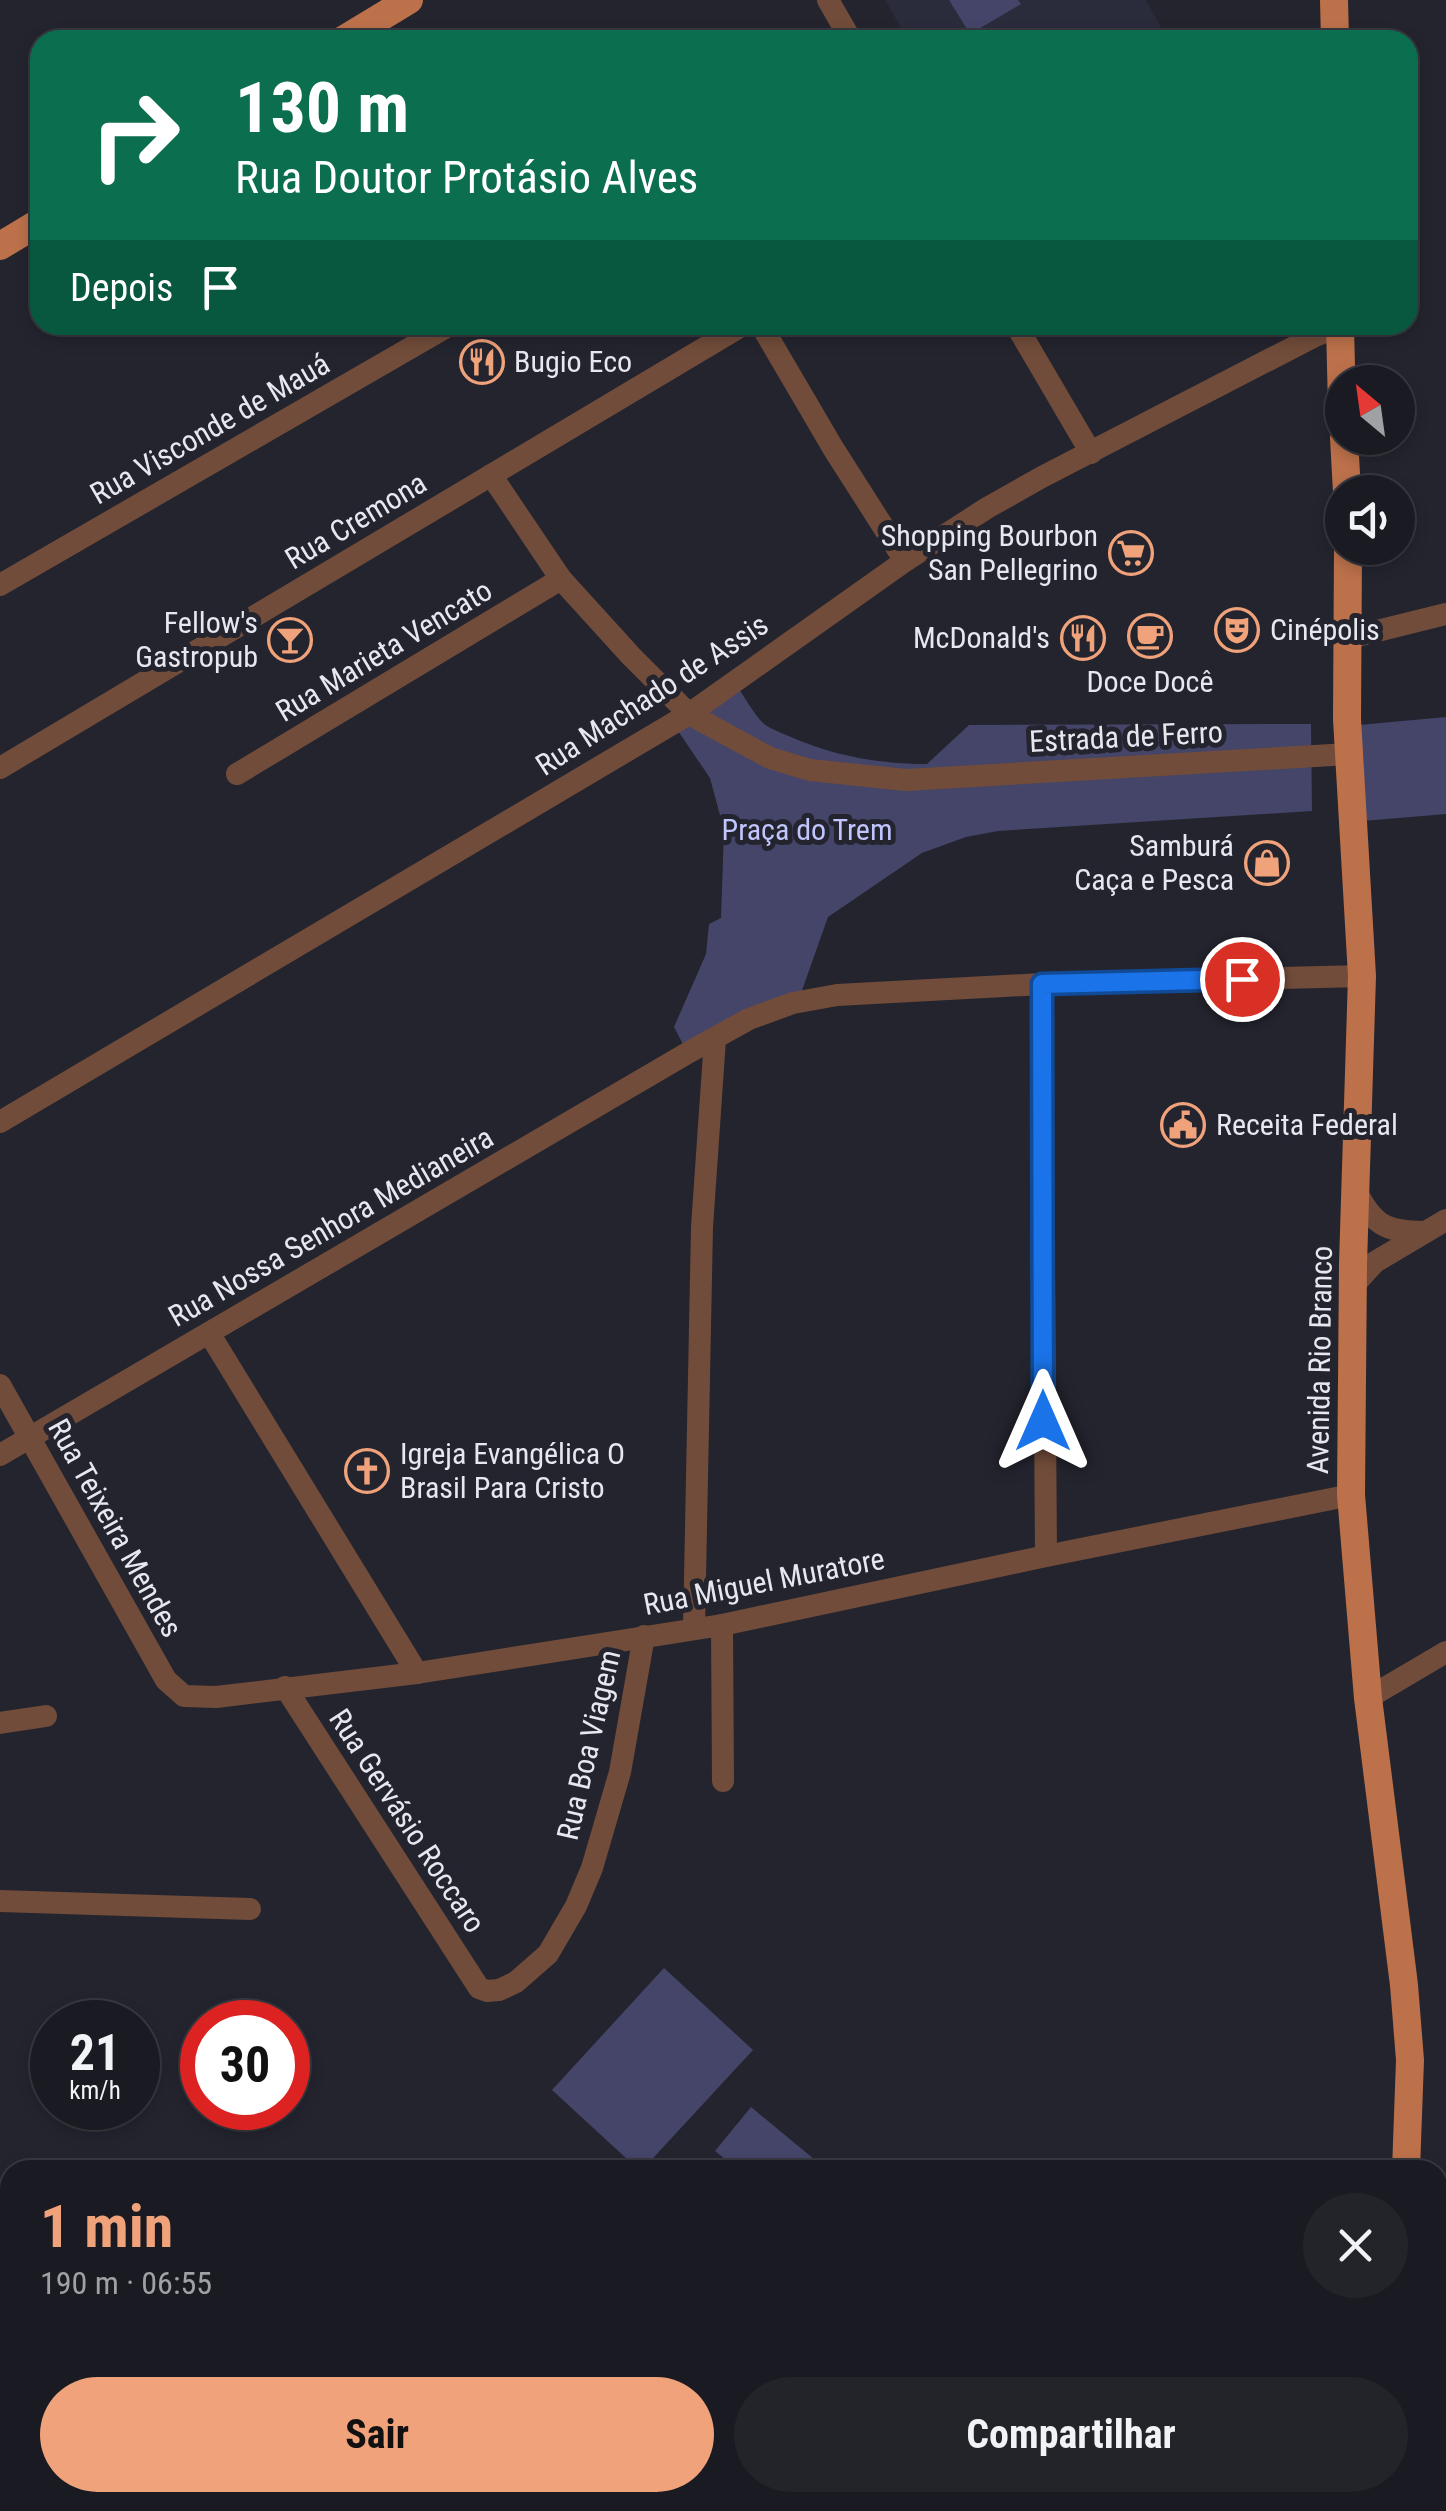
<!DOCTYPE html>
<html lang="pt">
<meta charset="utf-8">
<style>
body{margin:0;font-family:"Roboto Condensed",sans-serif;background:#23242a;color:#f1f3f6;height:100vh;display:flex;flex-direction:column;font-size:38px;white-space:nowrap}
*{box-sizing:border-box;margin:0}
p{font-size:32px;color:#9fa1a5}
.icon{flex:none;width:55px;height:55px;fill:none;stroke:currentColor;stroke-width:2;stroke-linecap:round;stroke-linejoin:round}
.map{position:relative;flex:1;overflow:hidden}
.panel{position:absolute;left:0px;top:2160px;width:1448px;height:352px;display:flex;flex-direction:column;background:#1a1b22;border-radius:30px 30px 0 0;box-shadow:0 5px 15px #0003,0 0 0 2px #383940}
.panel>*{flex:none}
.banner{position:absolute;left:30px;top:30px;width:1388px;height:305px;border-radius:30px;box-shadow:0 5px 15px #0003,0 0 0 2px #383940;background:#0b6e4f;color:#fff;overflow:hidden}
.needle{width:65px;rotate:331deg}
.buttons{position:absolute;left:1325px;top:365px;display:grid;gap:20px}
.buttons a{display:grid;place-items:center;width:90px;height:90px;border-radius:50%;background:#1a1b22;box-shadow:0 5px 15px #0003,0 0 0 2px #383940;font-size:50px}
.speed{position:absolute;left:30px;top:2000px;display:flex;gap:20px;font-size:50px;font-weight:700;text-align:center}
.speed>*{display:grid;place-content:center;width:130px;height:130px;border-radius:50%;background:#1a1b22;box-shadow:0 5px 15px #0003,0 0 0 2px #383940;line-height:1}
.speed small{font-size:25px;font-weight:400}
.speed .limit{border:15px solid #d22;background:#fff;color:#111}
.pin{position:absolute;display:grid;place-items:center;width:85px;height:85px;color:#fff;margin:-42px;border:5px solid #fff;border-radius:50%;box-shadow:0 2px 10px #0007}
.me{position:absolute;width:110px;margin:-55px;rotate:0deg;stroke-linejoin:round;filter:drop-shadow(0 0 8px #0008)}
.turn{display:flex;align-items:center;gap:35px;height:210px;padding:0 40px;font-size:45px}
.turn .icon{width:130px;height:130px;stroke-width:2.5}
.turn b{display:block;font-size:70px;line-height:85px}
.then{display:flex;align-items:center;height:95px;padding:0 40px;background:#0003;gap:20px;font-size:38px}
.round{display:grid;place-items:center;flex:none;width:105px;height:105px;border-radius:52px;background:#23242a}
.headline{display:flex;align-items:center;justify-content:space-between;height:170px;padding:0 40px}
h1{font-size:60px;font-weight:700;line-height:75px;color:#f0a27a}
.button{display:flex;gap:20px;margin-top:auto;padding:20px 40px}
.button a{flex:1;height:115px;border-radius:60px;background:#f0a27a;color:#111;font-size:40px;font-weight:700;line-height:115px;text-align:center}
.button a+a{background:#23242a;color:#f1f3f6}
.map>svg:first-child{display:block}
.built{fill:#2a2b3b}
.green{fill:#444569}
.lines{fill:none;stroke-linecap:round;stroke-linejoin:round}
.minor{stroke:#714c3a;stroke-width:22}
.major{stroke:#bc714a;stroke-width:28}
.route-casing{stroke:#114b97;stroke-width:25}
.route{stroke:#1a73e8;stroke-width:18}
.labels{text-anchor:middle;stroke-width:10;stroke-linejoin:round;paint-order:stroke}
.poi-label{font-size:30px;fill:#e7e8ef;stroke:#23242e;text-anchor:start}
.street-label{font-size:30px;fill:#e7e8ef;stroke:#23242e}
.park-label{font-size:30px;fill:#c1c5fe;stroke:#23242e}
</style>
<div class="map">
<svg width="1446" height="2511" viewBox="0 0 1446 2511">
<rect width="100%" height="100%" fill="#23242e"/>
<polygon class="built" points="885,0 1146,0 1168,40 908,40"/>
<g class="green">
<polygon points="949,0 1018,0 1021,4 970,34"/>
<path d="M736,685C745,697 753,713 763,723C770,729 782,733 791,737C834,756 880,764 927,764L969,725L1311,724L1312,811L998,831L966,837L922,853L828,917L800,996L687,1052L674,1027L706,954L709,924L721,918L724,830L710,778L676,728Z"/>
<polygon points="1446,717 1446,814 1363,821 1359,725"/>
<polygon points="664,1968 753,2050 642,2170 639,2170 552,2090"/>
<polygon points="751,2107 826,2169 826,2170 738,2170 715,2151"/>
</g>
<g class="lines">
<g class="minor">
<polyline points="828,0 851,40"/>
<polyline points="761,325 833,448 905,561"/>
<polyline points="1016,325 1091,453"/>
<polyline points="491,475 561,579 631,656 689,714 770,758 810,770 906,780 1349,754"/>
<polyline points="0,585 450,325"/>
<polyline points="1349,638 1446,614"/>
<polyline points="0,768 743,325"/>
<polyline points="237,774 561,579"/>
<polyline points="1042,984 1046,1556"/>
<polyline points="0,1122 689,714 905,561 987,508 1042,477 1317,335 1340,327"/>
<path d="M1355,1189C1373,1225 1385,1232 1425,1232"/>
<polyline points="1353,1286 1375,1262 1446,1220"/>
<polyline points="209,1333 417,1673"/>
<polyline points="0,1385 166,1680 184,1696 216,1697 417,1673 722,1625 1046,1556 1351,1495"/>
<polyline points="0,1455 691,1051 749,1019 793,1003 837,995 1042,984 1362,976"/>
<polyline points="722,1625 723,1781"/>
<polyline points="694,1628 702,1227 715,1039"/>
<polyline points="285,1687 479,1988 487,1991 499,1990 516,1982 548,1954 576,1906 592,1868 620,1772 644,1636"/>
<polyline points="1368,1698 1446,1652"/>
<polyline points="0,1723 46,1716"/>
<polyline points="0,1901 250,1909"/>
<polyline points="1438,2217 1446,2213"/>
<polyline points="1438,2288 1446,2288"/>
<polyline points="925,2511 939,2502"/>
</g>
<g class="major">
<polyline points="1334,0 1335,40"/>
<polyline points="343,40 409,0"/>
<polyline points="0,246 40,222"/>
<polyline points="1340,325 1342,408"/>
<polyline points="1344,438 1347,492"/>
<polyline points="1348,548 1347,719 1362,976 1353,1264 1351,1495 1368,1698 1404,1985 1410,2060 1406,2170"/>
<polyline points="1406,2502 1413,2511"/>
<polyline points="1333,2511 1340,2502"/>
</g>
</g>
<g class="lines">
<g class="route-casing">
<polyline id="route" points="1043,1421 1042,984 1242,979"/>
</g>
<use href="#route" class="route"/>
</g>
<defs>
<g id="restaurant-ring" transform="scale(2.25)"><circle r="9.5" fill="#23242e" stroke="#f0a27a" stroke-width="1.5"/><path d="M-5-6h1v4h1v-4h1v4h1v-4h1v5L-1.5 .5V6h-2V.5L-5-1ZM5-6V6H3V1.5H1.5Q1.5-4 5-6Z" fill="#f0a27a"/></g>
<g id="supermarket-ring" transform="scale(2.25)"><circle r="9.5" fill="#23242e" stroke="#f0a27a" stroke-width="1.5"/><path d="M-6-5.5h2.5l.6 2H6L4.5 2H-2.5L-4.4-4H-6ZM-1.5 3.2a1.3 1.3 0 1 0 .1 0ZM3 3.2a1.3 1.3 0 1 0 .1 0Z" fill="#f0a27a"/></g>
<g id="theatre-ring" transform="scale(2.25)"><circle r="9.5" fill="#23242e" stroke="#f0a27a" stroke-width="1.5"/><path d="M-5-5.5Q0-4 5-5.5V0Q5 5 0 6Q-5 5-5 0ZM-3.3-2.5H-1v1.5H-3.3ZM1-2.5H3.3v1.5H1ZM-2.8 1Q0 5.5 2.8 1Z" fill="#f0a27a"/></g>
<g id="cafe-ring" transform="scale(2.25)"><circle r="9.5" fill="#23242e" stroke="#f0a27a" stroke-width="1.5"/><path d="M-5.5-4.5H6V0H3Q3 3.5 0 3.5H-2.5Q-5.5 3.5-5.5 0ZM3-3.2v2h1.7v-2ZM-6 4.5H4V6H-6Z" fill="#f0a27a"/></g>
<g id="bar-ring" transform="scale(2.25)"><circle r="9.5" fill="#23242e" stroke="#f0a27a" stroke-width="1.5"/><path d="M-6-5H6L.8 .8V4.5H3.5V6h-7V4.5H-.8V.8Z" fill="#f0a27a"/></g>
<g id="shop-ring" transform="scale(2.25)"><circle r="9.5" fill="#23242e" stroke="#f0a27a" stroke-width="1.5"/><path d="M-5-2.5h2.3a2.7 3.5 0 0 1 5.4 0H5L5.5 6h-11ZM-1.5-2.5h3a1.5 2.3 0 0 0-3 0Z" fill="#f0a27a"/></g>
<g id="civic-ring" transform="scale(2.25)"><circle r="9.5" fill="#23242e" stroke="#f0a27a" stroke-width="1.5"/><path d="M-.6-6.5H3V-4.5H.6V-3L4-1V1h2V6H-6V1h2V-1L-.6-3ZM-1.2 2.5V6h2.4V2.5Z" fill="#f0a27a"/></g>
<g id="church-ring" transform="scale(2.25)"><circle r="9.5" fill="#23242e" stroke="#f0a27a" stroke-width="1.5"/><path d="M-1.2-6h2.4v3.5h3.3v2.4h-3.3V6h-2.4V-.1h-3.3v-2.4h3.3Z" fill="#f0a27a"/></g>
</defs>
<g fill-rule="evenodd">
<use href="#restaurant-ring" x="482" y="362"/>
<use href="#supermarket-ring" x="1131" y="553"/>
<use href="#theatre-ring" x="1237" y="630"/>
<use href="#cafe-ring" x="1150" y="636"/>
<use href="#restaurant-ring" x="1083" y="638"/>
<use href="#bar-ring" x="290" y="640"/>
<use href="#shop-ring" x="1267" y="863"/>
<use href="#civic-ring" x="1183" y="1125"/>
<use href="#church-ring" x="367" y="1471"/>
</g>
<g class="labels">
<g class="poi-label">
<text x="514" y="372">Bugio Eco</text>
<text x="1098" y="546" text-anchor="end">Shopping Bourbon<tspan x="1098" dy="34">San Pellegrino</tspan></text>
<text x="258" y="633" text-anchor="end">Fellow's<tspan x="258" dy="34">Gastropub</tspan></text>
<text x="1270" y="640">Cinépolis</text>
<text x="1050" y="648" text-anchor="end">McDonald's</text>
<text x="1150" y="692" text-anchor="middle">Doce Docê</text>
<text x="1234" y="856" text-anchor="end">Samburá<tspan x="1234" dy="34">Caça e Pesca</tspan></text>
<text x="1216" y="1135">Receita Federal</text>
<text x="400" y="1464">Igreja Evangélica O<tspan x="400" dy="34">Brasil Para Cristo</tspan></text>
</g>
<g class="street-label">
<text transform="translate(210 429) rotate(-30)" y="10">Rua Visconde de Mauá</text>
<text transform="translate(356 521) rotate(-31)" y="10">Rua Cremona</text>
<text transform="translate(384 651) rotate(-31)" y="10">Rua Marieta Vencato</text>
<text transform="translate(652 695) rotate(-33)" y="10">Rua Machado de Assis</text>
<text transform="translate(1126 737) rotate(-3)" y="10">Estrada de Ferro</text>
<text transform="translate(331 1227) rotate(-30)" y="10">Rua Nossa Senhora Medianeira</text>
<text transform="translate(1320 1360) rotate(-89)" y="10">Avenida Rio Branco</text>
<text transform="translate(115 1528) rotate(61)" y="10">Rua Teixeira Mendes</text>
<text transform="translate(764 1582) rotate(-11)" y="10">Rua Miguel Muratore</text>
<text transform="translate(589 1745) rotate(-77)" y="10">Rua Boa Viagem</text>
<text transform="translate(407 1821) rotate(57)" y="10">Rua Gervásio Roccaro</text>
</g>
<g class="park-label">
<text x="807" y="840">Praça do Trem</text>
</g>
</g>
</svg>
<div class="buttons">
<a><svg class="needle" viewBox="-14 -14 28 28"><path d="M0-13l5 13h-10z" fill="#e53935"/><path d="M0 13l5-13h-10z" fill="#9fa1a5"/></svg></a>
<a><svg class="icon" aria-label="sound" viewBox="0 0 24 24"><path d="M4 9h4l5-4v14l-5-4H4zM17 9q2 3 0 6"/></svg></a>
</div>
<div class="speed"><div>21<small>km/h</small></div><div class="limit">30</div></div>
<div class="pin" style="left:1242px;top:979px;background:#d93025"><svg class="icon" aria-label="arrive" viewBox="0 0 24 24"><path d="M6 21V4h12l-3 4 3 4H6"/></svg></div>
<svg class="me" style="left:1043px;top:1421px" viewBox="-20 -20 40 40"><path d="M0-17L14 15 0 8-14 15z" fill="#1a73e8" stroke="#fff" stroke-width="4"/></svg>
<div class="banner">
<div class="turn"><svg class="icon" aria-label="right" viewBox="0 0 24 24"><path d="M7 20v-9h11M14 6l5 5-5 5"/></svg><div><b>130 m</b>Rua Doutor Protásio Alves</div></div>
<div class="then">Depois<svg class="icon" aria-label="arrive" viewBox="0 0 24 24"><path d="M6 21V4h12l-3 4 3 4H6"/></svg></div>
</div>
<section class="panel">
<div class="headline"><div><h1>1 min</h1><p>190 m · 06:55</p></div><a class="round"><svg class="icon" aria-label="close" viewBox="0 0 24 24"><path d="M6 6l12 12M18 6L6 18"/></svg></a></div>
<div class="button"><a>Sair</a><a>Compartilhar</a></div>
</section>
</div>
